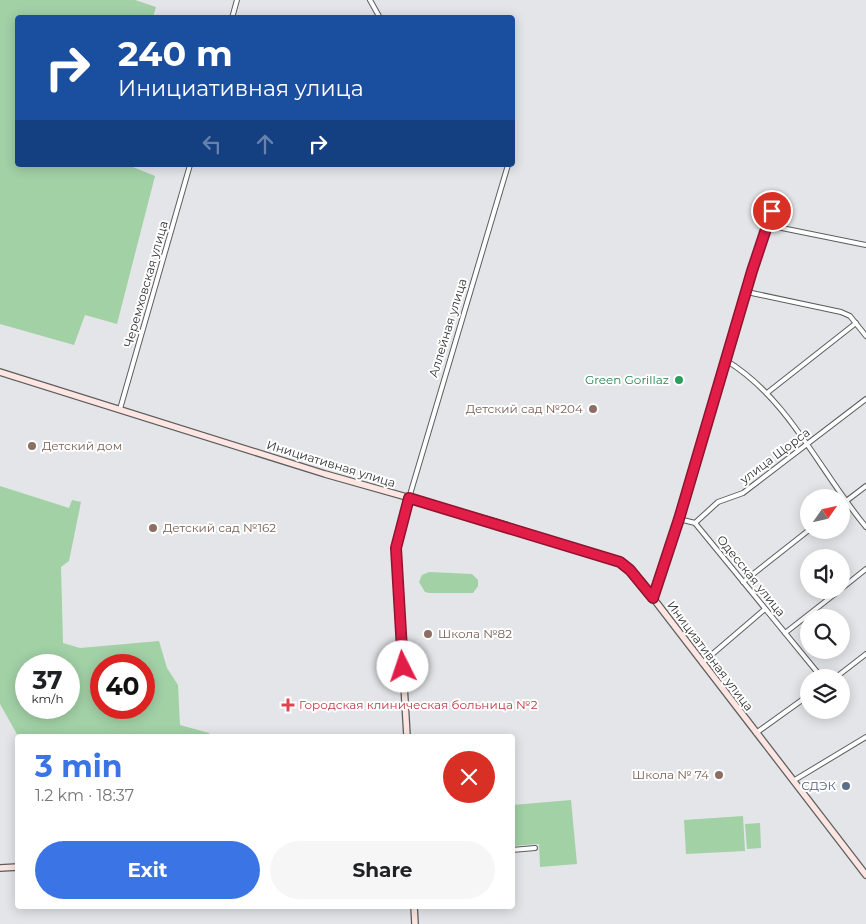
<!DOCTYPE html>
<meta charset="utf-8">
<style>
body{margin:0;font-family:Montserrat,sans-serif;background:#f6f6f6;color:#202124;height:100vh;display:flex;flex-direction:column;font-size:19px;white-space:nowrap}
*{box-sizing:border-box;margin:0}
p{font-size:16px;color:#757577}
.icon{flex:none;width:28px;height:28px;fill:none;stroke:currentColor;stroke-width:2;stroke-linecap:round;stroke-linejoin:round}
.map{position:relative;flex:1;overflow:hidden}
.panel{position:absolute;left:15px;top:734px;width:500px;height:175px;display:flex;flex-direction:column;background:#fff;border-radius:5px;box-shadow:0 2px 12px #0003}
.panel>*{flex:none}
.hud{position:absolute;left:15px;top:15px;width:500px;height:152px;border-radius:5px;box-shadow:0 2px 12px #0003;background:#1a4fa0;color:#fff;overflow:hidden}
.needle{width:32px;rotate:56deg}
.buttons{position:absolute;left:800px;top:489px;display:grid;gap:10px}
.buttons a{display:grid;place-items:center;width:50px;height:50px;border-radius:50%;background:#fff;box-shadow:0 2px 12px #0003;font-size:25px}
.speed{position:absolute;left:15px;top:654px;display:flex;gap:10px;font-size:25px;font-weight:700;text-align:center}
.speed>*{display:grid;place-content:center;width:65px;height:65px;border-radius:50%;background:#fff;box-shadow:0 2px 12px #0003;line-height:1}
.speed small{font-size:12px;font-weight:400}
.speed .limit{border:8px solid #d22;background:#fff;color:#111}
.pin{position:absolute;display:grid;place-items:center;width:42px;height:42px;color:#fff;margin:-21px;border:2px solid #fff;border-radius:50%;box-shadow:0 1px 5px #0007}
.me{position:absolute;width:55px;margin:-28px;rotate:356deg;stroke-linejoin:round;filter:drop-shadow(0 0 4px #0008)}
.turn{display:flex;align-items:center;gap:18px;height:105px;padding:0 20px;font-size:22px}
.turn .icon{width:65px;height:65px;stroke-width:2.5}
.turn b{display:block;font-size:35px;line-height:42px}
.lanes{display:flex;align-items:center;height:48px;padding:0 20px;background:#0003;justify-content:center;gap:25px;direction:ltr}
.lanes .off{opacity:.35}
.round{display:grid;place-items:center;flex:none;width:52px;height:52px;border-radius:26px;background:#f6f6f6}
.summary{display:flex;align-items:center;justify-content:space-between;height:85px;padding:0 20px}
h1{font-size:30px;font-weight:700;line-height:38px;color:#3b75e5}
.primary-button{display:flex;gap:10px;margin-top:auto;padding:10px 20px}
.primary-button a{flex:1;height:58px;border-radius:30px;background:#3b75e5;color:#fff;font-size:20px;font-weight:700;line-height:58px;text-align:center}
.primary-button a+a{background:#f6f6f6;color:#202124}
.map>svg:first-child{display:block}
.green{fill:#a2d1a6;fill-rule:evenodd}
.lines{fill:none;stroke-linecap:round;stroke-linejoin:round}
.street-casing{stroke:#5c5d5f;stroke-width:6}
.secondary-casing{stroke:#5c5d5f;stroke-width:8}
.street{stroke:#fff;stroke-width:4}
.secondary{stroke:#fde6e1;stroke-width:5.5}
.route-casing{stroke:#92132f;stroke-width:12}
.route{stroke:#e11d48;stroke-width:9}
.leisure-dot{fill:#2e9e5b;stroke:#fff;stroke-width:2}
.education-dot{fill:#8d6e63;stroke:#fff;stroke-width:2}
.health-dot{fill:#e0444e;stroke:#fff;stroke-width:2}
.service-dot{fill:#5c6f8a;stroke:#fff;stroke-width:2}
.labels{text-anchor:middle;stroke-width:4;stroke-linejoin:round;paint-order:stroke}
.street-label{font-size:12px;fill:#323334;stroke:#fff}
.leisure-label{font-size:12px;fill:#27864d;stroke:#fff;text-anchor:end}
.education-label{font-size:12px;fill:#785e54;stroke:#fff;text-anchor:start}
.health-label{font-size:12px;fill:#be3a42;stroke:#fff;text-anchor:start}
.service-label{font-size:12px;fill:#4e5e75;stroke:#fff;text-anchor:end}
</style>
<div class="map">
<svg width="866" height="924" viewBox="0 0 866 924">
<rect width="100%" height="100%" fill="#e4e5e8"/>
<g class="green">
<polygon points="0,0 135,0 156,7 153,17 18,18 18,165 128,165 155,176 117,324 85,315 74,345 0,324"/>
<path d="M0,486L69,508L72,500L81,502L69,561L61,567L63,643L80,648L159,641L167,668L178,685L180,725L209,733L210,736H18L0,704ZM26,665H69V708H26ZM101,665H144V708H101Z"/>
<polygon points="429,572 472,574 478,580 478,586 473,593 429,593 425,592 419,582 422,575"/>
<polygon points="571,800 577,864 540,867 539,844 513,846 513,805"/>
<polygon points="743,816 745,851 686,854 684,820"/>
<polygon points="760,823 761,848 747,849 745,824"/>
</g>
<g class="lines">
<g class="street-casing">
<g id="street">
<polyline points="370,0 380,18"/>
<polyline points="232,18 237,0"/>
<polyline points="512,144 512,151"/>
<polyline points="767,225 866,245"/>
<polyline points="747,292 841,312 850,316 866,336"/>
<path d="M727,361C789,399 820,472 866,527"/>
<polyline points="767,393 856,323"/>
<polyline points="120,409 190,165"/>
<polyline points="409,498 508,165"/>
<polyline points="841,505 866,486"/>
<polyline points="679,519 695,523 822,678"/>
<polyline points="695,523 718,502 743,493 866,399"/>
<polyline points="743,582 809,530"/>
<polyline points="841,589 866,569"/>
<polyline points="653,598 679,519 752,271 777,197"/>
<polyline points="785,633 840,590"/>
<polyline points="702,663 765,609"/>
<polyline points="835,678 866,654"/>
<polyline points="756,733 809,695"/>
<polyline points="793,781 866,737"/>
<polyline points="512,850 535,848"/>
</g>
</g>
<g class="secondary-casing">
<g id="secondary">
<polyline points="0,372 325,474 495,522 620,562 630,570 653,598 866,875"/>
<polyline points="407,736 396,549 409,498"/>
<polyline points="0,868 18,867"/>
<polyline points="414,906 415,924"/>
</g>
</g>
<use href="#street" class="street"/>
<use href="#secondary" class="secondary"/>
</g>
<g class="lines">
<g class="route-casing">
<polyline id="route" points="403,667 396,548 409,498 620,562 630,570 653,598 679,519 752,271 772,211"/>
</g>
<use href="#route" class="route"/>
</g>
<circle class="leisure-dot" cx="679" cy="380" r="5"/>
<g class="education-dot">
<circle cx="593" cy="409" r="5"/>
<circle cx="32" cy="446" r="5"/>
<circle cx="153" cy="528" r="5"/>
<circle cx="428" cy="634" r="5"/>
<circle cx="719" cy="775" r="5"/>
</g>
<path class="health-dot" d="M285.5 697.5h5v5h5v5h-5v5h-5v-5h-5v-5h5z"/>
<circle class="service-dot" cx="846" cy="786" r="5"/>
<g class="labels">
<g class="street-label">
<text transform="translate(146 284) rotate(-74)" y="4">Черемховская улица</text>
<text transform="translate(448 328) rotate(-73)" y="4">Аллейная улица</text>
<text transform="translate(775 456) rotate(-37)" y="4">улица Щорса</text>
<text transform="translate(331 464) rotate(17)" y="4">Инициативная улица</text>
<text transform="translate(751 576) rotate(51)" y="4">Одесская улица</text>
<text transform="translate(710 656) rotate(53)" y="4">Инициативная улица</text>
</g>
<g class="leisure-label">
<text x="669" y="384">Green Gorillaz</text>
</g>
<g class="education-label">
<text x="583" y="413" text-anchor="end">Детский сад №204</text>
<text x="42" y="450">Детский дом</text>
<text x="163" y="532">Детский сад №162</text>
<text x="438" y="638">Школа №82</text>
<text x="709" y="779" text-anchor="end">Школа № 74</text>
</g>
<g class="health-label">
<text x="299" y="709">Городская клиническая больница №2</text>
</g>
<g class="service-label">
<text x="836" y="790">СДЭК</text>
</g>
</g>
</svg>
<div class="buttons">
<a><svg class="needle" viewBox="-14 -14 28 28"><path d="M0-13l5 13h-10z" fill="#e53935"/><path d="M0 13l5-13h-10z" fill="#757577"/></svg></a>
<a><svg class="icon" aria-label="sound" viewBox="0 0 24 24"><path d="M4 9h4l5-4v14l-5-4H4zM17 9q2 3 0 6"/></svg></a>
<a><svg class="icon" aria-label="search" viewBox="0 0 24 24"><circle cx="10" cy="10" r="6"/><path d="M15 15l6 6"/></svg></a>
<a><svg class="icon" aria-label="layers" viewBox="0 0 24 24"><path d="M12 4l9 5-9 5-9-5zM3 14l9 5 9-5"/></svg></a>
</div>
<div class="speed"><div>37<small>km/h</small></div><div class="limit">40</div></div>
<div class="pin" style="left:772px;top:211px;background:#d93025"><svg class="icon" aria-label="arrive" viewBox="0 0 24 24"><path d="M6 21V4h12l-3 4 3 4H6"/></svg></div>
<svg class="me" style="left:403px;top:667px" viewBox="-20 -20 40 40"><circle r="19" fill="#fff"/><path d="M0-13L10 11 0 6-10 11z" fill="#e11d48"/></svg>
<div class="hud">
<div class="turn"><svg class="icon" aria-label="right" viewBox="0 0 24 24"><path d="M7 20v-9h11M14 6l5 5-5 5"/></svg><div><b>240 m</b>Инициативная улица</div></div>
<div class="lanes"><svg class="icon off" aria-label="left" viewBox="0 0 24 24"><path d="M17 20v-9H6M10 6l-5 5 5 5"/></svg><svg class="icon off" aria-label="ahead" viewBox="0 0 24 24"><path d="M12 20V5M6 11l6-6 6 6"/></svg><svg class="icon" aria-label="right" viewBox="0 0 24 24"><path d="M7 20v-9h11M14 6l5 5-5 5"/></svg></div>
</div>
<section class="panel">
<div class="summary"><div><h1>3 min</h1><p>1.2 km · 18:37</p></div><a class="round" style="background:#d93025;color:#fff"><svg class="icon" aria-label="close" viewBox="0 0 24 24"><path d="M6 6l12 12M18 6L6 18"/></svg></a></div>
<div class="primary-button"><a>Exit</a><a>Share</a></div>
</section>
</div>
